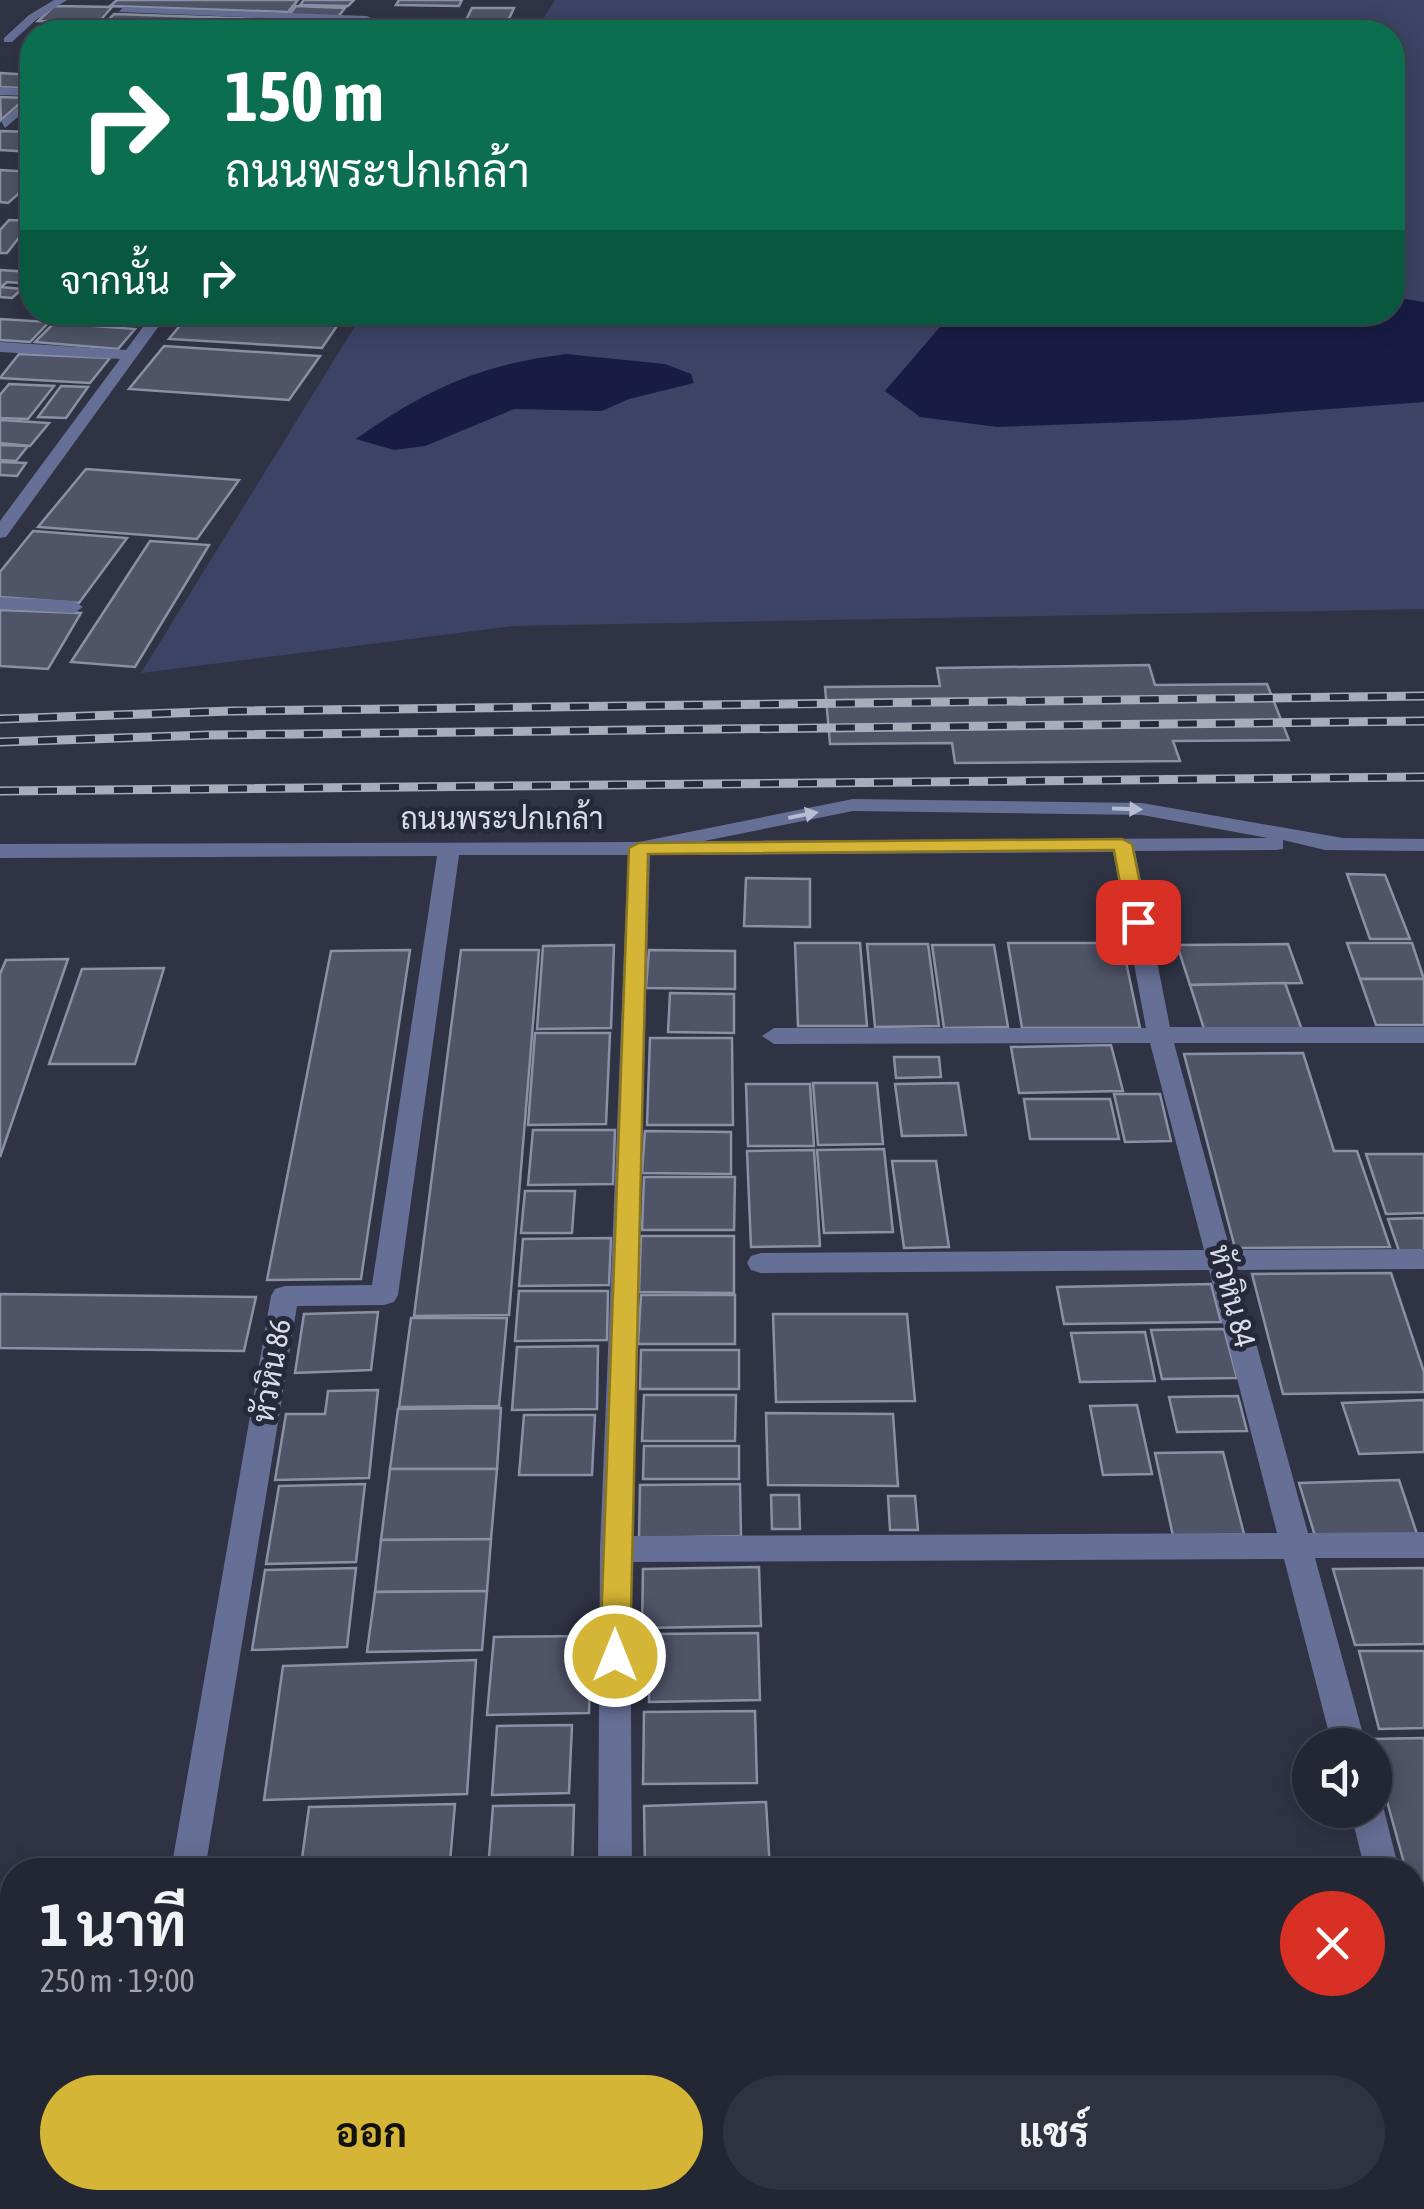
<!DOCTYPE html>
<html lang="th">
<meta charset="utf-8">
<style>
body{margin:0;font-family:"Asap Condensed",Sarabun,sans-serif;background:#2f323f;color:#f1f3f6;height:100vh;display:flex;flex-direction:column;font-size:38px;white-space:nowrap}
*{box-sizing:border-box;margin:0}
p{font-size:32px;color:#a3a5ac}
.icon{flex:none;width:55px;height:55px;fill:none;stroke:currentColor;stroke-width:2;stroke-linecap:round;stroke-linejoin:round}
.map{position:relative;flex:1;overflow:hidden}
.panel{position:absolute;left:0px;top:1858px;width:1425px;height:352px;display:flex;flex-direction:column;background:#232633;border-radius:40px 40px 0 0;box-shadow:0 5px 25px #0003,0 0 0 2px #40434e}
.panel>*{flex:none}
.banner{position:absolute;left:20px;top:20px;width:1385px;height:305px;border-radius:40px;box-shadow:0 5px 25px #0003,0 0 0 2px #40434e;background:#0b6e4f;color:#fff;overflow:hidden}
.tools{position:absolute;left:1292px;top:1728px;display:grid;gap:20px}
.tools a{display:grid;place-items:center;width:100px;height:100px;border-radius:50%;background:#232633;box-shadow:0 5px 25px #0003,0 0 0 2px #40434e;font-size:50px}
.pin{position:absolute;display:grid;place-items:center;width:85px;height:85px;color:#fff;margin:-42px;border-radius:20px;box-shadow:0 5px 15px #0006}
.me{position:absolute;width:110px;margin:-55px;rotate:0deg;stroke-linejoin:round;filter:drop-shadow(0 0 8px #0008)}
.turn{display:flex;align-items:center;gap:35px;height:210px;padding:0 40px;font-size:45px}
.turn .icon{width:130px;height:130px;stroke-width:2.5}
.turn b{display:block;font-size:70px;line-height:85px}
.then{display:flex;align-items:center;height:95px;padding:0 40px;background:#0003;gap:20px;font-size:38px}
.round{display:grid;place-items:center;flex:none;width:105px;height:105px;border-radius:52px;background:#2f323f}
.headline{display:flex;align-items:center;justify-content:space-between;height:170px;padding:0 40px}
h1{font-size:60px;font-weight:700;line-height:75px}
.primary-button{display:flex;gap:20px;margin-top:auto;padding:20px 40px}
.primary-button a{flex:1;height:115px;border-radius:60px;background:#d5b535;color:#111;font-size:40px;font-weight:700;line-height:115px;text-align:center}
.primary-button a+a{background:#2f323f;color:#f1f3f6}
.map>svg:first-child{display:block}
.green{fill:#3c4364}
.water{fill:#181c45}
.building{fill:#4f5467;stroke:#8a90a5;stroke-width:2.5}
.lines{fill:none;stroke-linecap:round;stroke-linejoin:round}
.minor{fill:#666f95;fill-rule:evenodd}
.rail-casing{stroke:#a9acba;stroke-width:9}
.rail{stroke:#25293a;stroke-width:6;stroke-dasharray:19;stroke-linecap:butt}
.oneway{fill:#b7bcd0}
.route{fill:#d5b535;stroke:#8a7622;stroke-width:2.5}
.labels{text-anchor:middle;stroke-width:10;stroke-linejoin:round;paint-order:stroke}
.street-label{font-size:30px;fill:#dadde9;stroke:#25293a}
</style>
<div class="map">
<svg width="1424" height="2209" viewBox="0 0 1424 2209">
<rect width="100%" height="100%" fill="#2f3344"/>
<polygon class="green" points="555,0 1424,0 1424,609 514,626 141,673 363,313 1392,312 1392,32 535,32"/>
<g class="water">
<polygon points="1393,297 1424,302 1424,402 1185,420 997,427 920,417 885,391 952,313 1392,312"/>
<path d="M566,354L665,364L691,374L694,383L629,399L602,411L514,409L425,446L394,450L356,439C427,389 479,365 566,354Z"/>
</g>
<g class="building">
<polygon points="117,0 298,0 288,12 110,6"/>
<polygon points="304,0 354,0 348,6 300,5"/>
<polygon points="399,0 462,0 459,6 396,5"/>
<polygon points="54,6 112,7 98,23 38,21"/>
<polygon points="296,6 345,8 338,17 289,15"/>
<polygon points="472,8 514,8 506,25 464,24"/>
<polygon points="114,14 291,20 280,32 100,28"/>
<polygon points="292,20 338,20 333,29 287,29"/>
<polygon points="400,24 502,26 499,32 395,32"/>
<polygon points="0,73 32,75 32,79 21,88 0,87"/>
<polygon points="0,97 26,98 1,120"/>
<polygon points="0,131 32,132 32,152 0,150"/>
<polygon points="0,170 32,172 32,182 8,203 0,202"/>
<polygon points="9,220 32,221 7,253 0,253 0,230"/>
<polygon points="0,270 32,272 32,284 7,282 1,287 22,289 12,298 0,297"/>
<polygon points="191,312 326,312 317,325 337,326 322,348 169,339"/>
<polygon points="0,319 49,322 30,342 0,340"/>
<polygon points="54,323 135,329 118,349 35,342"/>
<polygon points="164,346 320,356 289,400 129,389"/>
<polygon points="19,354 110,358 90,383 0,378"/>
<polygon points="9,384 54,386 28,419 0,418 0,395"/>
<polygon points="61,386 88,387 66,418 38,417"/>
<polygon points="0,420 49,423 30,446 0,443"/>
<polygon points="0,445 28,446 16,461 0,460"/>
<polygon points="0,462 26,463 17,476 0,475"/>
<polygon points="86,469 239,480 197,539 38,527"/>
<polygon points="33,531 127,538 79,603 0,597 0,572"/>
<polygon points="150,541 209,545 135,667 71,662"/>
<polygon points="0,610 81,613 48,669 0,666"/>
<polygon points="1149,665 1155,685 1267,684 1289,740 1173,741 1180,761 955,763 952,743 830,744 825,687 940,686 937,668"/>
<polygon points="1347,874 1385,875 1410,939 1370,939"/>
<polygon points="746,878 810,879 810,927 744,926"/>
<polygon points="795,943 860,943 867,1026 798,1026"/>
<polygon points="1008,943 1122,943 1140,1028 1022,1028"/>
<polygon points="1347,943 1412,943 1424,979 1360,979"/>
<polygon points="867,944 928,944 939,1026 875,1027"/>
<polygon points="1288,944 1302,983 1190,985 1177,945"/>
<polygon points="614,945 611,1028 537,1029 543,946"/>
<polygon points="932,945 994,945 1008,1027 944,1028"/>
<polygon points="410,950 361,1279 267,1280 331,951"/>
<polygon points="461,950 539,950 509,1315 414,1316"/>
<polygon points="649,950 735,951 735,989 646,988"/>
<polygon points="68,959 0,1157 0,974 6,960"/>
<polygon points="164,968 135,1064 49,1064 82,969"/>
<polygon points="1360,979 1424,979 1424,1025 1376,1025"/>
<polygon points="1285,983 1302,1030 1205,1032 1190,985"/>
<polygon points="670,993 734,994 734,1033 668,1032"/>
<polygon points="535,1033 610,1033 606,1124 528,1125"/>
<polygon points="650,1038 732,1038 733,1125 647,1125"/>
<polygon points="1111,1045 1123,1091 1019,1093 1011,1047"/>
<polygon points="1303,1053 1334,1151 1357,1151 1390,1247 1235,1248 1184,1054"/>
<polygon points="894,1057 939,1057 941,1077 896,1078"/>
<polygon points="813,1083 877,1083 883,1144 818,1145"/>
<polygon points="958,1083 966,1135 902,1136 895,1084"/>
<polygon points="746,1084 810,1084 814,1146 748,1146"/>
<polygon points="1114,1094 1160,1094 1171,1141 1125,1142"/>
<polygon points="1024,1099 1110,1099 1119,1139 1030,1139"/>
<polygon points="533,1130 615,1130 613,1184 528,1185"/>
<polygon points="645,1131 731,1132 731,1174 642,1173"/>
<polygon points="884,1149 893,1232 824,1233 817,1150"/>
<polygon points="814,1150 820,1246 751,1247 747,1151"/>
<polygon points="1366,1154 1424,1154 1424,1213 1386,1214"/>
<polygon points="892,1161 936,1161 949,1247 904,1248"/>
<polygon points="644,1177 735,1177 734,1230 642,1230"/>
<polygon points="525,1191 575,1191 572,1233 521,1233"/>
<polygon points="1424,1218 1424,1251 1399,1251 1388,1219"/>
<polygon points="641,1236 734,1236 734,1293 639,1292"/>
<polygon points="611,1238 609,1285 519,1286 523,1239"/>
<polygon points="1391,1273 1424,1372 1424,1392 1283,1394 1252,1274"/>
<polygon points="1211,1284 1221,1322 1064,1324 1057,1287"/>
<polygon points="519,1291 608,1291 607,1340 515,1341"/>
<polygon points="0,1294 256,1297 244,1351 0,1348"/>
<polygon points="641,1295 735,1295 735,1344 638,1344"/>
<polygon points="378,1312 371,1370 295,1373 304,1314"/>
<polygon points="773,1314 907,1314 915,1401 776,1402"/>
<polygon points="411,1318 507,1318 499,1406 399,1407"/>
<polygon points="1224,1329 1237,1378 1162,1379 1151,1330"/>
<polygon points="1145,1332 1155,1381 1080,1382 1071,1333"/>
<polygon points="598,1346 597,1409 512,1410 517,1347"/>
<polygon points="641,1350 739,1350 739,1389 640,1389"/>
<polygon points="378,1390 369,1478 275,1480 286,1414 325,1414 328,1391"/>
<polygon points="644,1395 736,1395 735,1441 642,1441"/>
<polygon points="1238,1396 1247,1431 1177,1432 1169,1397"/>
<polygon points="1424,1400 1424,1452 1359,1454 1342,1403"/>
<polygon points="1137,1405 1152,1474 1103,1475 1090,1406"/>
<polygon points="501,1408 497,1469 390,1469 398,1409"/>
<polygon points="766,1413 893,1414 898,1486 768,1485"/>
<polygon points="524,1415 595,1415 592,1475 519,1475"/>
<polygon points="644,1446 739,1446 739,1479 643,1479"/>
<polygon points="1223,1452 1244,1534 1173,1536 1155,1453"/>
<polygon points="390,1469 497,1469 491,1539 381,1540"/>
<polygon points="1399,1480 1417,1534 1315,1536 1299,1483"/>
<polygon points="365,1484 356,1562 266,1564 279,1486"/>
<polygon points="740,1484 741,1536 639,1538 640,1485"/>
<polygon points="771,1495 799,1495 800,1529 772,1529"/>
<polygon points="888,1496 915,1496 918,1530 890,1530"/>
<polygon points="491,1539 487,1591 375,1592 381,1540"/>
<polygon points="759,1567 761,1626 642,1628 643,1569"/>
<polygon points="356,1568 347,1647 252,1650 265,1570"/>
<polygon points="1424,1568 1424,1644 1355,1645 1333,1569"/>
<polygon points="487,1591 482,1650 367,1652 375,1592"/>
<polygon points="758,1633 760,1700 649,1702 650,1634"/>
<polygon points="591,1636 589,1713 487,1715 494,1637"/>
<polygon points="1359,1651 1424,1651 1424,1728 1379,1729"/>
<polygon points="476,1660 467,1794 264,1800 283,1666"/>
<polygon points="755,1711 757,1783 643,1784 644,1712"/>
<polygon points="572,1725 569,1793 492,1795 497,1726"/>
<polygon points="1424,1738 1424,1900 1414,1901 1412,1870 1406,1870 1375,1758 1375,1745 1370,1739"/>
<polygon points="766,1802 770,1870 645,1870 644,1806"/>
<polygon points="455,1804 450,1862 301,1866 309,1807"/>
<polygon points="574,1805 572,1870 488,1870 493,1806"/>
<polygon points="188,2198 284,2198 282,2209 186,2209"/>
<polygon points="364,2198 449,2198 448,2209 363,2209"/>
<polygon points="476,2198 592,2198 592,2209 475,2209"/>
</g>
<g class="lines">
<g class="minor">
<polygon points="54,0 67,0 37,19 12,42 4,42 4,38 29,15"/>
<polygon points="123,7 367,16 372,19 367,22 119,12"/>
<polygon points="0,87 32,89 32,105 5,128 1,121 31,96 0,95"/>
<polygon points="154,312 169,312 6,537 0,538 0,521 120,359 0,352 0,342 126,350"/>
<polygon points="0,597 74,601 83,607 74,613 0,609"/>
<path d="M853,799L1142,803L1343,838L1424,839V851L1325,850L1283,840V849L1275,850L1135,851L1170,1027H1424V1043H1174L1230,1250L1424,1249V1269L1236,1270L1308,1533L1424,1532V1558H1315L1366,1745H1332L1284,1559L630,1562L632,1870H598L600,1549L628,855H459L398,1295L394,1302L384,1305L297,1306L205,1870H171L271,1296L275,1289L285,1286L372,1285L437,856L0,858V844L639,842ZM853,811L1142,815L1268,838L704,841ZM692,844L689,848L692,853L700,855L1113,852L1146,1028H774L762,1036L774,1044L1150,1043L1204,1250L761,1253L751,1256L747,1263L751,1270L761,1273L1209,1270L1277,1533L631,1536L650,855Z"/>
<polygon points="1375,1797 1384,1810 1399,1870 1365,1870 1350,1810 1375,1810"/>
<polygon points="1412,1966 1424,1971 1424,2045 1412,2041"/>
<polygon points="113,2198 153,2198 151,2209 111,2209"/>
<polygon points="594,2198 633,2198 634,2209 594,2209"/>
</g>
<g class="rail-casing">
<g id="rail">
<polyline points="0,719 232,711 1424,696"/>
<polyline points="0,742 209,735 1424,721"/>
<polyline points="0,791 1424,777"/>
</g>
</g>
<use href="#rail" class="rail"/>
</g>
<defs><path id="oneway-solid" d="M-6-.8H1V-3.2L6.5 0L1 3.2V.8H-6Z" transform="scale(2.5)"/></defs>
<g class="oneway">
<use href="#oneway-solid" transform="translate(1127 809) rotate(2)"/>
<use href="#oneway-solid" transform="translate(803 815) rotate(-11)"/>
</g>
<polygon class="route" points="1122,839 1132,844 1148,922 1138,928 1127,922 1114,850 648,854 630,1656 625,1665 615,1669 605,1665 600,1656 629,848 639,843"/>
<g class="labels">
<g class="street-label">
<text x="502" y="829">ถนนพระปกเกล้า</text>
<text transform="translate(1232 1296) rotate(75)" y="10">หัวหิน 84</text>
<text transform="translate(272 1371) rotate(-80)" y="10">หัวหิน 86</text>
</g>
</g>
</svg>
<div class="tools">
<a><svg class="icon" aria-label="sound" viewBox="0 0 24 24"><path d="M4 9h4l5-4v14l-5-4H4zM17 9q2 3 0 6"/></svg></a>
</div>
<div class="pin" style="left:1138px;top:922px;background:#d93025"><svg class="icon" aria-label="arrive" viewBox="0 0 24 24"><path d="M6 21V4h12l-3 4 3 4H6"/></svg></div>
<svg class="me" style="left:615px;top:1656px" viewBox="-20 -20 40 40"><circle r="17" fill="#d5b535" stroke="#fff" stroke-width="3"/><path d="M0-11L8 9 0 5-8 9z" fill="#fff"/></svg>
<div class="banner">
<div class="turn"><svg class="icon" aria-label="right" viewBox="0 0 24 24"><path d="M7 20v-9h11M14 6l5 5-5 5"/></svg><div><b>150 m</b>ถนนพระปกเกล้า</div></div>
<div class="then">จากนั้น<svg class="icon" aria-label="right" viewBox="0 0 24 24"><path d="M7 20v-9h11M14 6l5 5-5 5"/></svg></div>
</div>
<section class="panel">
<div class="headline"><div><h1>1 นาที</h1><p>250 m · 19:00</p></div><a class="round" style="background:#d93025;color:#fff"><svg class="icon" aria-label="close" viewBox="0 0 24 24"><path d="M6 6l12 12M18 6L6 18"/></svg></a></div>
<div class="primary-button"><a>ออก</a><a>แชร์</a></div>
</section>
</div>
